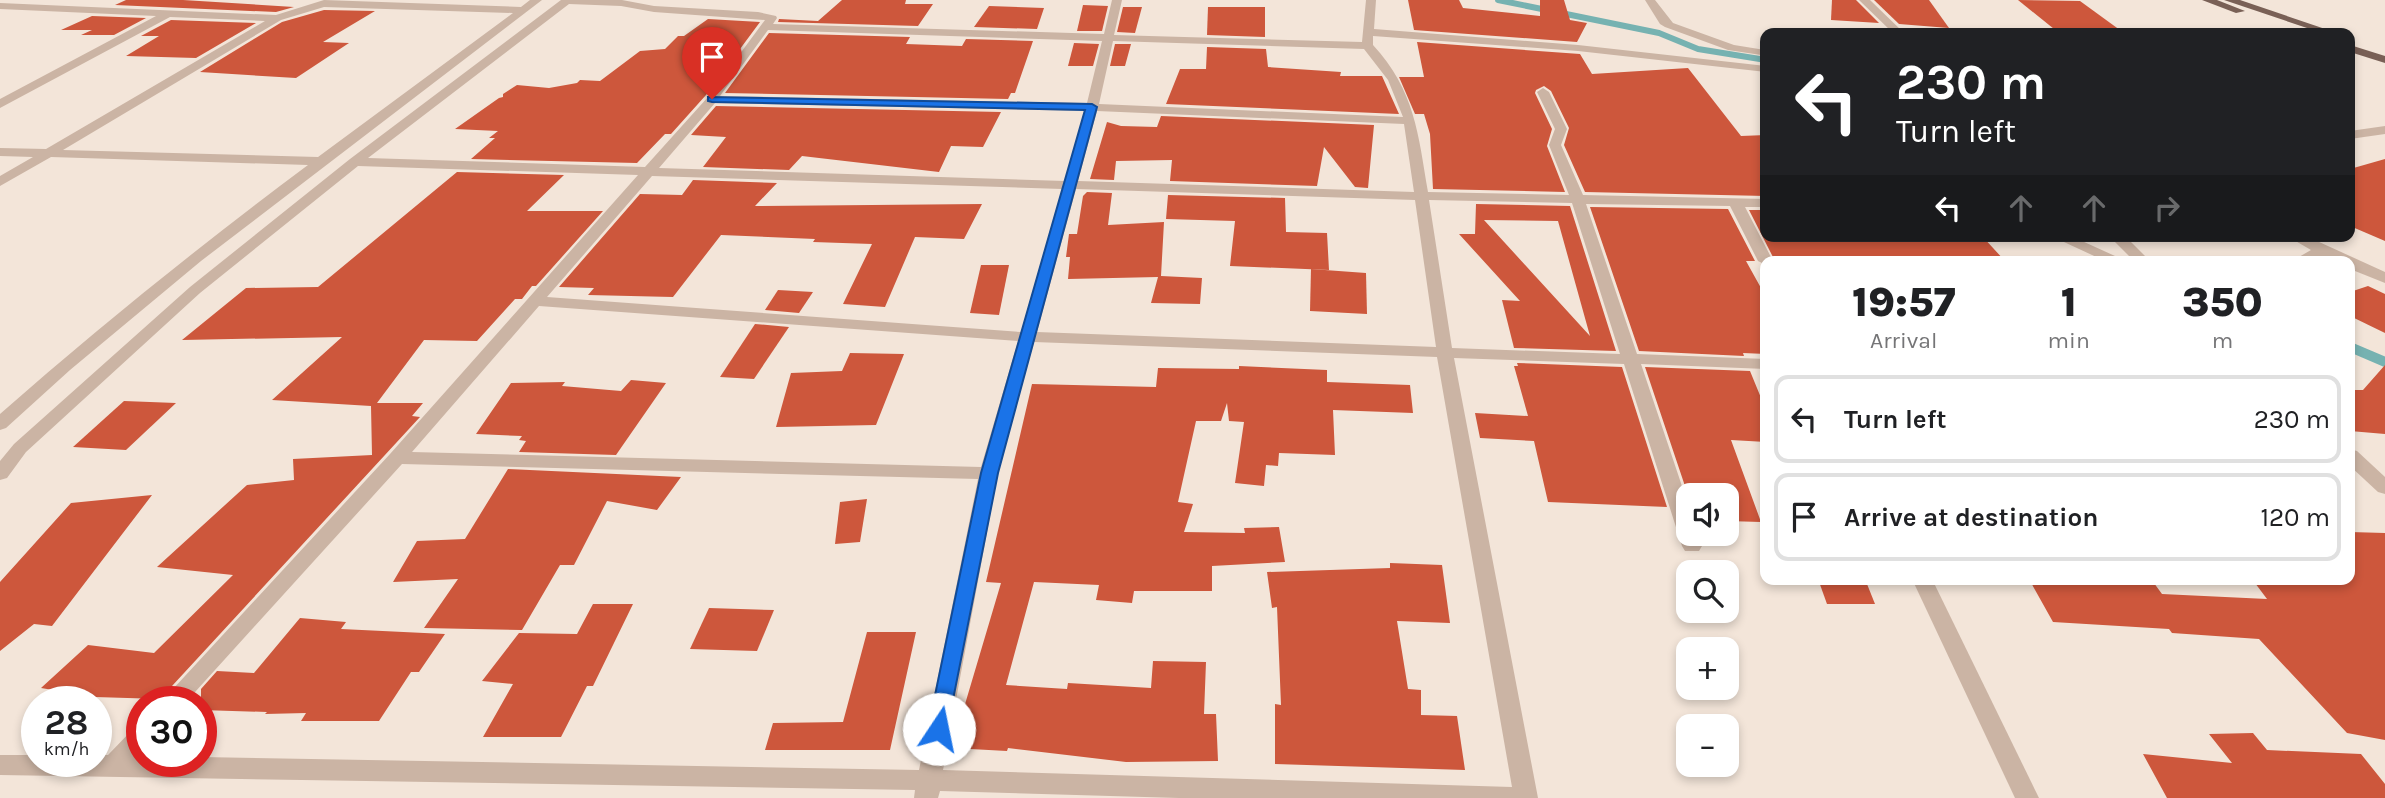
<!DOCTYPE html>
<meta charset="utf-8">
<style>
body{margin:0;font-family:Karla,sans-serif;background:#f6f6f6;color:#202124;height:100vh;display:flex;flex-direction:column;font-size:26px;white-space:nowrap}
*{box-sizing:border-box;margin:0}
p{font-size:23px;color:#757577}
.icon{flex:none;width:38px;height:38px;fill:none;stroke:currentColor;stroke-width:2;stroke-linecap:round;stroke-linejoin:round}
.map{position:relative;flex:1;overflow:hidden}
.sheet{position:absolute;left:1760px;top:256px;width:595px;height:329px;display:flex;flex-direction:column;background:#fff;border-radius:14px;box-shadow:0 4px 10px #0003}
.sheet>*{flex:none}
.banner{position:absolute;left:1760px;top:28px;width:595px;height:214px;border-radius:14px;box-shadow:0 4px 10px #0003;background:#202124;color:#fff;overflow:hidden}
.tools{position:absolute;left:1676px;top:483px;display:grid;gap:14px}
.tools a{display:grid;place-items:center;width:63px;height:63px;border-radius:14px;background:#fff;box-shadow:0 4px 10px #0003;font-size:35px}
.speed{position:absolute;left:21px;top:686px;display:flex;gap:14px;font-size:35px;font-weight:700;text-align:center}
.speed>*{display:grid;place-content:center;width:91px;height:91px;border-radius:50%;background:#fff;box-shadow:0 4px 10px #0003;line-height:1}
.speed small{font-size:18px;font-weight:400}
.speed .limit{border:10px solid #d22;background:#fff;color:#111}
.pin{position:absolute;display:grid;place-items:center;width:60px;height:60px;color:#fff;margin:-72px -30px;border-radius:50% 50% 50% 0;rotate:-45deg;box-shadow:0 0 7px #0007}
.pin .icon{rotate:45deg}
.me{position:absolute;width:77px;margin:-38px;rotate:11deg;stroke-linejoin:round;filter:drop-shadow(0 0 5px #0008)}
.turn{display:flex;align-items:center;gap:24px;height:147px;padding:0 21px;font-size:32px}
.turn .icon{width:91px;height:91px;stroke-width:2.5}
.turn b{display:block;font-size:49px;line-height:60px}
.lanes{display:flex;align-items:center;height:66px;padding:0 21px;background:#0003;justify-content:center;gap:35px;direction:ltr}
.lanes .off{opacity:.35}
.eta{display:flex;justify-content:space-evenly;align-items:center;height:119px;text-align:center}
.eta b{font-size:42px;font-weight:800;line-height:49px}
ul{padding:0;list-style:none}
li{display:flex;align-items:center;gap:21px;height:88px;margin:0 14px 10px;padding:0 7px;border:4px solid #e0e0e0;border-radius:14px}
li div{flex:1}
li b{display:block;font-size:26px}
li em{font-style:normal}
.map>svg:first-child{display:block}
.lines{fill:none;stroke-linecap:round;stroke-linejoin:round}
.stream-far1{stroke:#76b2b1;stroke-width:6}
.stream{stroke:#76b2b1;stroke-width:10}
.building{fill:#cd573c;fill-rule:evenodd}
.minor{fill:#cbb4a4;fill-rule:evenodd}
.major{fill:#796056;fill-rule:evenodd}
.route{fill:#1a73e8;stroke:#114b97;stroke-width:2}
</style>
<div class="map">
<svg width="2385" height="798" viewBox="0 0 2385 798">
<rect width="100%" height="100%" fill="#f3e5d9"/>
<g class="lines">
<polyline class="stream-far1" points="1498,0 1659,33 1698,49 1766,60"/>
<polyline class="stream" points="2350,347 2385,362"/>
</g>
<g class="building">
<polygon points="126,0 183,0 294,7 276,12 115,5"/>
<polygon points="842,0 906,0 905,4 933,4 918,26 778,22 779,19 818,21"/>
<polygon points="1408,0 1459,0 1463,8 1540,16 1540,0 1564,0 1570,20 1587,23 1577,42 1414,30"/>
<polygon points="1832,0 1856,0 1879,23 1831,20"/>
<polygon points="1874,0 1929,0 1949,28 1899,24"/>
<polygon points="2018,0 2080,1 2124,33 2059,33"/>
<polygon points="1083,5 1108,6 1102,31 1077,31"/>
<polygon points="989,6 1044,8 1037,29 974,27"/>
<polygon points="1123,7 1142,7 1135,33 1117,32"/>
<polygon points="1208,7 1265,7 1265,37 1207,35"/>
<polygon points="324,10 375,11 323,42 349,43 296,78 200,72 282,22"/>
<polygon points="92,16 146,18 114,35 81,35 92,30 61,30"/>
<polygon points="708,19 760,22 706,95 671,134 665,134 637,163 471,159 495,138 489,138 498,131 455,129 499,98 503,97 503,94 517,85 549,88 577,83 580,80 600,81 640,51 665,49 678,36 684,36"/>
<polygon points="171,20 256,23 196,58 126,56 159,36 141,36"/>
<polygon points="769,33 910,37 906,44 962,46 966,39 1033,41 1015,93 1011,93 1008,99 725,93"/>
<polygon points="1417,42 1580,54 1592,74 1688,68 1741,136 1766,135 1766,196 1585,192 1564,145 1569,128 1551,91 1544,86 1536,90 1535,93 1552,129 1547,146 1565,192 1433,189 1430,134 1424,114 1415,114 1399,77 1424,77"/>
<polygon points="1074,43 1099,44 1093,66 1068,66"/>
<polygon points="1115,44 1131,44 1125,66 1110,66"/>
<polygon points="1207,47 1266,49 1268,67 1341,72 1340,76 1382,76 1399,114 1166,104 1180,69 1206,69"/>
<polygon points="716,106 1001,112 983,147 951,146 939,172 802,156 789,170 703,167 726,137 691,135"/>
<polygon points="1161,116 1374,125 1368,188 1355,187 1324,147 1317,186 1170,181 1172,160 1116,161 1114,180 1090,179 1107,122 1121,126 1157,127"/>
<polygon points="2385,159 2385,241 2350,226 2350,169"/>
<polygon points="457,172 564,175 527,211 603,211 536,286 532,286 522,299 515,299 477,341 424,340 377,403 423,403 412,416 420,417 160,699 95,697 41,688 88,645 154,653 233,575 157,567 247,485 294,480 293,459 372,455 371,406 272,400 342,337 182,340 246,288 318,287"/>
<polygon points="693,180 777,183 755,206 982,204 964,239 915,237 885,307 843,304 872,244 813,242 815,239 721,235 673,297 588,295 594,288 559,287 640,194 682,195"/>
<polygon points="1087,192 1112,193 1108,225 1164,222 1161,276 1202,278 1200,304 1151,303 1158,277 1068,279 1070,257 1066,257 1069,234 1077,234 1083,196"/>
<polygon points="1168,195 1285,198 1286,232 1327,233 1329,270 1230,266 1235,221 1166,219"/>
<path d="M1476,204L1570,206L1616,351L1514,348L1502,300L1520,301L1459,234H1475ZM1484,220L1558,221L1590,336Z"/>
<polygon points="1590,207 1728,209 1755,261 1746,261 1766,297 1766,354 1743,353 1744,356 1639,351"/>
<polygon points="1749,210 1766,210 1766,236 1982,236 2005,261 1775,261"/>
<polygon points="981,265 1009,265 999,315 970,313"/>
<polygon points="1311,269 1366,273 1367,314 1310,311"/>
<polygon points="2368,286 2385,294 2385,333 2350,316 2350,292"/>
<polygon points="778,290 813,292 799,313 765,310"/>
<polygon points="755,324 789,327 754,379 720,377"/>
<polygon points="850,353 904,354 876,425 776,427 791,373 842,371"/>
<polygon points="1517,363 1622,367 1667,507 1548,502 1534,441 1480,438 1475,413 1528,416 1514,366 1518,366"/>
<polygon points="2385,365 2385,434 2350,431 2350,390 2363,390"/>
<polygon points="1239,366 1327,370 1327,382 1410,385 1413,413 1333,410 1335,455 1279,453 1278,466 1266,465 1264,486 1235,483 1244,422 1229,421 1227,403 1221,421 1196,421 1178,502 1193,504 1184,532 1245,533 1244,528 1279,527 1285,562 1212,566 1212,591 1134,591 1132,603 1096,600 1099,585 1034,582 1006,685 1067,689 1068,683 1151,688 1153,661 1206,662 1204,714 1216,714 1218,761 1126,762 1008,748 1007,751 952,748 1001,583 986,582 1032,384 1156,387 1158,368 1239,369"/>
<polygon points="1645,367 1750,371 1766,410 1766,442 1731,440 1761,522 1727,521 1727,495 1689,495 1689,498"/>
<polygon points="631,380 666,383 616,455 519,452 526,441 519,440 522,436 476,434 511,383 565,382 562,386 621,391"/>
<polygon points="124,401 176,403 126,450 73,447"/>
<polygon points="508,469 681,477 657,510 607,501 574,565 560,565 522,630 424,628 458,579 393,582 417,541 465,539"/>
<polygon points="152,495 52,626 34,624 0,651 0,582 71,503"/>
<polygon points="867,499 860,542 835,544 840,502"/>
<polygon points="2350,532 2385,533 2385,740 2347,733 2259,639 2172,633 2169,629 2053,622 2029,579 2151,579 2162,594 2267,599 2252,579 2350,579"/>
<polygon points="1390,563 1442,565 1450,623 1397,621 1408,689 1421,690 1421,715 1457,716 1465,770 1275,764 1275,704 1281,705 1277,607 1272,608 1267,572 1390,568"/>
<polygon points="1818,579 1865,579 1875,604 1827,604"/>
<polygon points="593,604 633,604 593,686 587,686 561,737 483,737 513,684 482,681 519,633 577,634"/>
<polygon points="709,608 774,610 757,651 690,649"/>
<polygon points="300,618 346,622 341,629 445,634 419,672 411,672 379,721 301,721 306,713 265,714 267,712 201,710 201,689 217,671 254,673"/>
<polygon points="867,632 916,632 890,750 765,750 773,723 843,722"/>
<polygon points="2253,733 2267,750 2361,754 2385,784 2385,798 2167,798 2143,754 2232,763 2209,734"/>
</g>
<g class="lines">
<g class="minor">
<path d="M324,0L521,7L530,0H542L201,261L70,370L6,428L0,430V414C99,327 202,244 308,165L51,157L0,186V176L33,157L0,156V148L46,149L265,21L170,17L0,108V99L156,16L0,9V3L276,15ZM324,7L513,13L318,157L63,150L281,20Z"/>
<path d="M561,0H622L654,6L758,12L776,16L777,18L773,24L1104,34L1112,0H1122L1114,35L1362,42L1366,0H1376L1374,29L1578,45L1766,66V72L1578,51L1373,36V45C1415,91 1418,133 1428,192L1569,195L1549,145L1555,129L1537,92L1543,88L1549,92L1567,129L1561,145L1583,195L1766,199V207H1745L1773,261H1766V265L1758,261L1730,206L1586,204L1637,354L1766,359V369L1641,364L1689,507V534H1698L1702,546L1699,551H1685L1682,546L1624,364L1454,358L1538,798H1179L940,791L938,798H914L915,790L0,775V755H37V761H96V755H108L134,728L142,726V751L138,755L142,756V761H201V757L919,770L978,479L402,464L186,702H161L390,454L638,175L358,166L200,293L26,452L7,478L0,480V461L14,444L190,287L350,159ZM569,4L621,6L654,12L765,20L708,97L645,167L368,158ZM768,30L1102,41L1087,103L720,96ZM1113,41L1364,49L1388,80L1403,117L1099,104ZM715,103L1085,111L1065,181L659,168ZM1097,111L1404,124L1414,192L1078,181ZM652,176L1062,189L1021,332L547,297ZM1076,189L1415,200L1436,347L1037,332ZM1429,200L1572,203L1620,354L1452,348ZM539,306L1018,341L981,467L412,452ZM1034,342L1437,357L1512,787L943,770L998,473Z"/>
<polygon points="1645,0 1655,0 1673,23 1734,45 1765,50 1766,53 1761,55 1728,50 1665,27 1660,24"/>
<polygon points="1859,0 1870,0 1904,33 1893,33"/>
<polygon points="2385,126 2385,134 2350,139 2350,131"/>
<polygon points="2051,236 2071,236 2126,261 2105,261"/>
<polygon points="2109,236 2125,236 2150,261 2134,261"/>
<polygon points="2287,236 2306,236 2385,272 2385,283 2350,269 2350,261 2333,261 2323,256 2312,261 2292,261 2311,250"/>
<polygon points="2350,449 2357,451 2385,477 2385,494 2378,492 2350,466"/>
<polygon points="1912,579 1932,579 2039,798 2015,798"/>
</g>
<g class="major">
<polygon points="2202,0 2217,0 2245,11 2236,13"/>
<polygon points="2224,0 2240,0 2337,33 2322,33"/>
<polygon points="2350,45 2385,56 2385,63 2350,52"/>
</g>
</g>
<polygon class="route" points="708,97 1092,104 1097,107 998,473 946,735 939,737 931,735 928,729 981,473 1085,110 712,102 708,101"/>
</svg>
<div class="tools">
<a><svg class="icon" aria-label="sound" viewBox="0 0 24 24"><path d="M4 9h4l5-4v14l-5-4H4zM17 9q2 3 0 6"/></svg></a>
<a><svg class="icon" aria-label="search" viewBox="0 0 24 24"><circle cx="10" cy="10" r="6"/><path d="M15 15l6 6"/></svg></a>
<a>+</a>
<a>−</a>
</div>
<div class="speed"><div>28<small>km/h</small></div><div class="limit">30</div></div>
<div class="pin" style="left:712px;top:99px;background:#d93025"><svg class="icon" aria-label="arrive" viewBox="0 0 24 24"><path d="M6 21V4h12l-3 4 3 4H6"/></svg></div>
<svg class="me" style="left:939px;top:729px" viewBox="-20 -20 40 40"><circle r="19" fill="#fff"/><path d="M0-13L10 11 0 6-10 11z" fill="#1a73e8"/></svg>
<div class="banner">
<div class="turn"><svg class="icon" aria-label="left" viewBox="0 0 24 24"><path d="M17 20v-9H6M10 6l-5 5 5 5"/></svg><div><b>230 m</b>Turn left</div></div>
<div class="lanes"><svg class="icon" aria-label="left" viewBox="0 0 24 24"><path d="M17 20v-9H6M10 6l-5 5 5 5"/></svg><svg class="icon off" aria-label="ahead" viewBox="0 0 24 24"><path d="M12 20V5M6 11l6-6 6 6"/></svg><svg class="icon off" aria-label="ahead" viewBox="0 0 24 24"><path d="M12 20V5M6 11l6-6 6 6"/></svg><svg class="icon off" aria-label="right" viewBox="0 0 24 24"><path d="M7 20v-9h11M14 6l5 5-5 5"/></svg></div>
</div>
<section class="sheet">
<div class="eta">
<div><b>19:57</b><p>Arrival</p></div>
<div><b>1</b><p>min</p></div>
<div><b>350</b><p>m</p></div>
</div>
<ul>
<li><svg class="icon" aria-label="left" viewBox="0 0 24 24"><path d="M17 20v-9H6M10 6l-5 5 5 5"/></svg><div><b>Turn left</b></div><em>230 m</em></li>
<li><svg class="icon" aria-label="arrive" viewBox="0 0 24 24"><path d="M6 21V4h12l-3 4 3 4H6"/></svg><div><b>Arrive at destination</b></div><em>120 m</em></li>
</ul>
</section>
</div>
